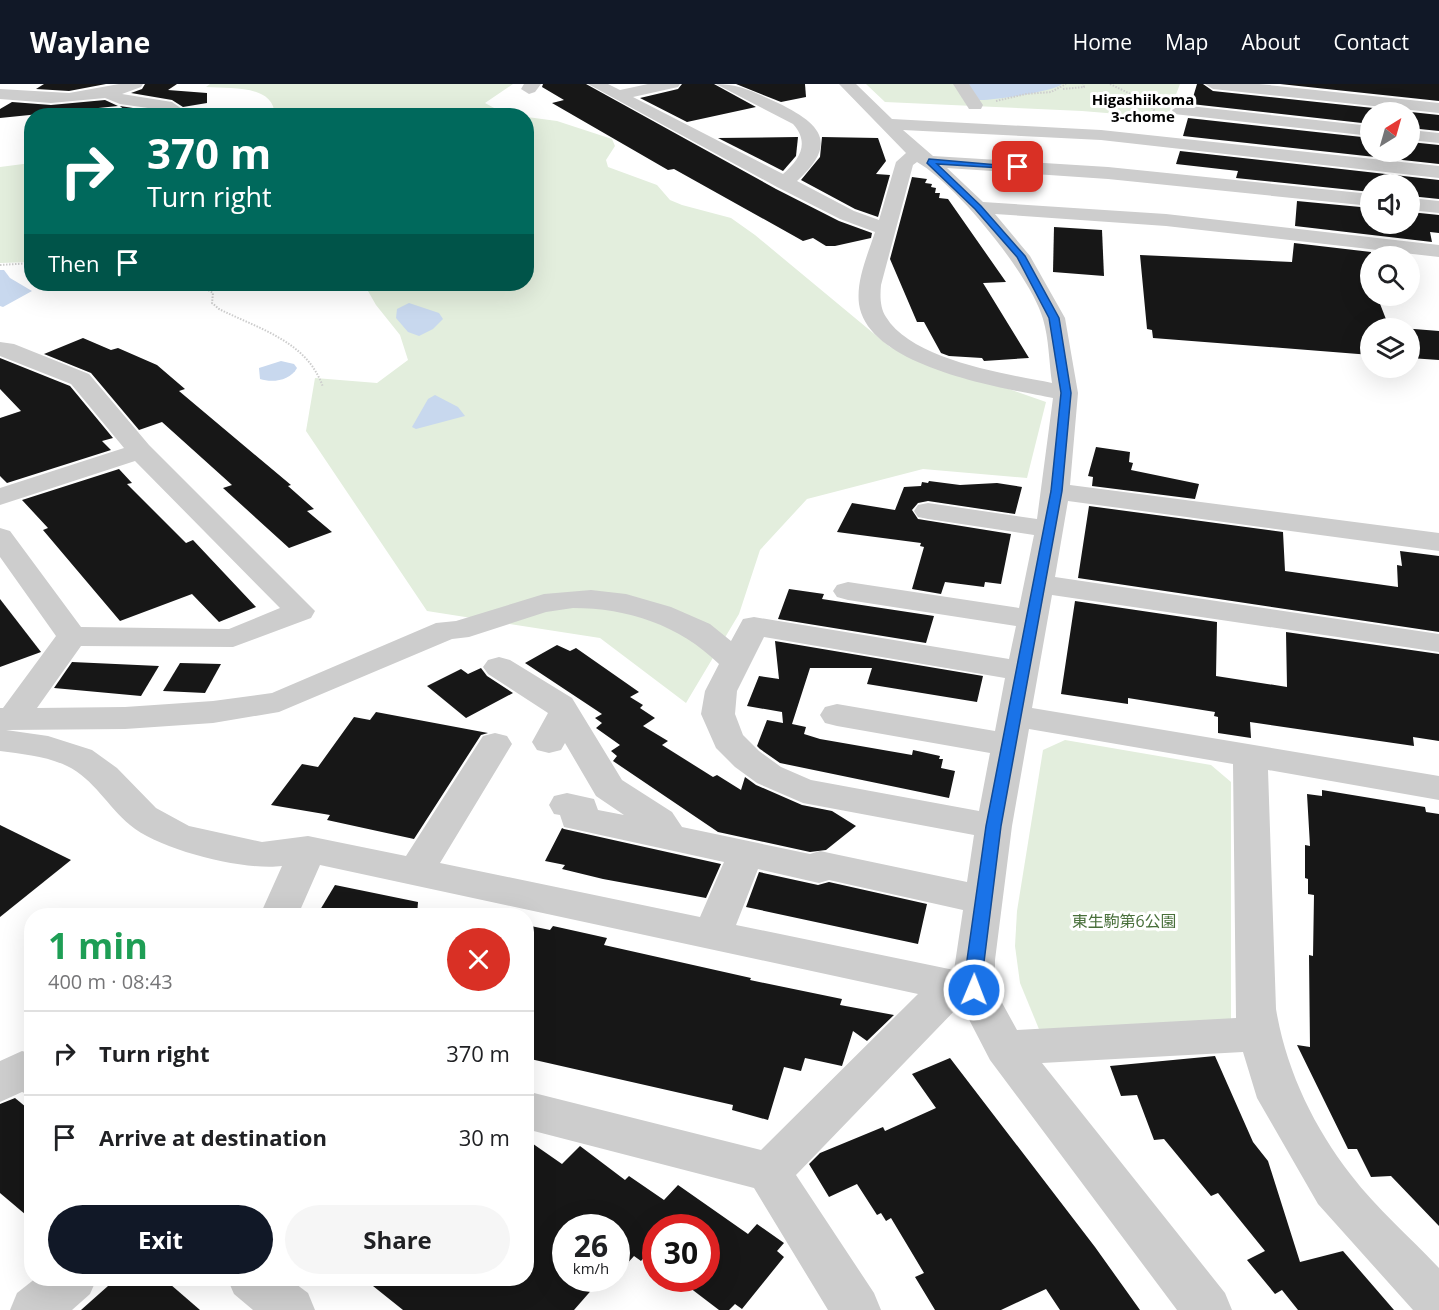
<!DOCTYPE html>
<meta charset="utf-8">
<style>
body{margin:0;font-family:"Open Sans","Noto Sans JP",sans-serif;background:#f6f6f6;color:#202124;height:100vh;display:flex;flex-direction:column;font-size:22px;white-space:nowrap}
*{box-sizing:border-box;margin:0}
p{font-size:20px;color:#757577}
.icon{flex:none;width:33px;height:33px;fill:none;stroke:currentColor;stroke-width:2;stroke-linecap:round;stroke-linejoin:round}
.map{position:relative;flex:1;overflow:hidden}
.details{position:absolute;left:24px;top:824px;width:510px;height:378px;display:flex;flex-direction:column;background:#fff;border-radius:24px;box-shadow:0 6px 24px #0002}
.details>*{flex:none}
.top-card{position:absolute;left:24px;top:24px;width:510px;height:183px;border-radius:24px;box-shadow:0 6px 24px #0002;background:#00695c;color:#fff;overflow:hidden}
.needle{width:39px;rotate:37deg}
.buttons{position:absolute;left:1360px;top:18px;display:grid;gap:12px}
.buttons a{display:grid;place-items:center;width:60px;height:60px;border-radius:50%;background:#fff;box-shadow:0 6px 24px #0002;font-size:30px}
.speed{position:absolute;left:552px;top:1130px;display:flex;gap:12px;font-size:30px;font-weight:700;text-align:center}
.speed>*{display:grid;place-content:center;width:78px;height:78px;border-radius:50%;background:#fff;box-shadow:0 6px 24px #0002;line-height:1}
.speed small{font-size:15px;font-weight:400}
.speed .limit{border:9px solid #d22;background:#fff;color:#111}
.pin{position:absolute;display:grid;place-items:center;width:51px;height:51px;color:#fff;margin:-26px;border-radius:12px;box-shadow:0 3px 9px #0006}
.me{position:absolute;width:66px;margin:-33px;rotate:1deg;stroke-linejoin:round;filter:drop-shadow(0 0 4px #0008)}
.turn{display:flex;align-items:center;gap:21px;height:126px;padding:0 24px;font-size:27px}
.turn .icon{width:78px;height:78px;stroke-width:2.5}
.turn b{display:block;font-size:42px;line-height:51px}
.then{display:flex;align-items:center;height:57px;padding:0 24px;background:#0003;gap:12px;font-size:22px}
.round{display:grid;place-items:center;flex:none;width:63px;height:63px;border-radius:32px;background:#f6f6f6}
.head{display:flex;align-items:center;justify-content:space-between;height:102px;padding:0 24px}
h1{font-size:36px;font-weight:700;line-height:45px;color:#1e9e55}
.button{display:flex;gap:12px;margin-top:auto;padding:12px 24px}
.button a{flex:1;height:69px;border-radius:36px;background:#111827;color:#fff;font-size:24px;font-weight:700;line-height:69px;text-align:center}
.button a+a{background:#f6f6f6;color:#202124}
ul{padding:0;list-style:none}
li{display:flex;align-items:center;gap:18px;height:84px;padding:0 24px;border-top:2px solid #e0e0e0}
li div{flex:1}
li b{display:block;font-size:22px}
li em{font-style:normal}
header{display:flex;align-items:center;gap:36px;box-sizing:border-box;height:84px;padding:0 30px;background:#111827;color:#fff}
header strong{font-size:28px}
nav{display:flex;gap:33px;margin-inline-start:auto;font-size:21px}
.map>svg:first-child{display:block}
.green{fill:#e3eedd}
.water{fill:#c8d8ee}
.building{fill:#171717}
.lines{fill:none;stroke-linecap:round;stroke-linejoin:round}
.path{stroke:#cdcdcd;stroke-width:2;stroke-dasharray:1.5 1.5;stroke-linecap:butt}
.minor{fill:#cdcdcd;fill-rule:evenodd}
.route{fill:#1a73e8;stroke:#114b97;stroke-width:1.5}
.labels{text-anchor:middle;stroke-width:6;stroke-linejoin:round;paint-order:stroke}
.far-neighbourhood-label{font-size:15px;font-weight:bold;fill:#000;stroke:#fff}
.park-label{font-size:16px;fill:#486f3a;stroke:#fff}
</style>
<header>
<strong>Waylane</strong>
<nav><a>Home</a><a>Map</a><a>About</a><a>Contact</a></nav>
</header>
<div class="map">
<svg width="1439" height="1226" viewBox="0 0 1439 1226">
<rect width="100%" height="100%" fill="#fff"/>
<g class="green">
<path d="M210,0H513L485,19L507,31H514H275C273,0 231,5 206,3Z"/>
<polygon points="866,0 1180,0 1167,34 1082,27 885,18"/>
<polygon points="527,33 557,37 612,55 615,62 606,76 608,83 657,101 670,116 682,121 731,134 755,151 890,263 1046,318 1027,394 923,385 807,415 760,466 739,530 686,619 600,554 427,527 306,347 315,294 377,299 408,276 400,251 376,221 364,200 526,200"/>
<polygon points="31,79 31,178 0,179 0,83"/>
<polygon points="1065,656 1211,681 1231,698 1231,940 1041,950 1020,899 1015,862 1017,827 1043,666"/>
</g>
<g class="water">
<path d="M968,0H1062C1056,7 991,17 979,16Z"/>
<polygon points="0,186 4,186 10,194 32,207 3,223 0,222"/>
<polygon points="409,219 439,229 443,235 433,245 419,252 408,248 396,234 397,225"/>
<path d="M281,277L294,280L297,284C290,297 272,299 260,295L259,284Z"/>
<polygon points="435,311 458,323 465,332 416,345 412,343 428,315"/>
</g>
<g class="building">
<polygon points="44,0 106,0 69,7 36,5"/>
<polygon points="145,0 177,0 168,6 207,9 207,19 183,23 172,16 131,9 142,5"/>
<polygon points="543,0 586,0 776,105 839,137 872,149 871,154 835,162 826,162 813,154 803,157 674,85 668,86 552,19 564,16 542,3"/>
<polygon points="682,0 714,0 756,23 687,38 640,14 678,5"/>
<polygon points="736,0 805,0 806,13 781,18"/>
<polygon points="1197,0 1203,0 1213,7 1439,31 1439,47 1410,44 1410,28 1371,28 1371,40 1191,20"/>
<polygon points="1280,0 1439,0 1439,17"/>
<polygon points="105,16 118,22 0,34 0,25 12,18 51,21"/>
<polygon points="120,22 159,28 131,32"/>
<polygon points="1188,34 1371,54 1371,68 1410,68 1410,58 1439,61 1439,80 1183,52"/>
<polygon points="798,53 796,72 783,87 718,54"/>
<polygon points="822,53 878,54 886,77 876,90 890,91 878,133 855,125 801,96 820,73"/>
<polygon points="1180,67 1439,96 1439,115 1410,112 1410,100 1371,100 1371,108 1236,94 1238,87 1176,80"/>
<polygon points="912,93 927,95 925,99 932,100 931,103 936,104 935,109 940,109 939,114 948,115 1006,198 983,199 1029,274 984,277 982,274 949,272 941,269 924,238 917,238 890,175"/>
<polygon points="1297,117 1371,124 1371,140 1410,140 1410,128 1439,131 1439,149 1430,148 1432,158 1295,142"/>
<polygon points="1054,143 1102,146 1104,192 1053,188"/>
<polygon points="1294,159 1371,168 1371,212 1377,212 1389,243 1439,247 1439,276 1410,274 1410,244 1371,244 1371,271 1153,254 1152,246 1147,245 1140,171 1292,178"/>
<polygon points="83,254 111,266 118,264 157,281 185,305 179,307 291,401 288,402 314,425 307,427 332,448 289,464 223,404 232,401 162,338 139,346 91,289 44,270"/>
<polygon points="0,274 70,302 113,354 102,357 111,366 7,399 0,392 0,334 21,327 0,305"/>
<polygon points="1096,363 1130,368 1129,378 1133,379 1131,386 1199,400 1195,415 1092,402 1093,393 1088,392"/>
<polygon points="119,385 132,399 127,400 186,459 193,456 256,523 219,538 192,510 120,537 43,446 48,444 22,416"/>
<polygon points="929,397 960,401 997,399 1022,403 1015,430 928,417 918,419 912,426 918,435 1011,450 1001,500 985,498 984,503 945,498 941,510 912,505 924,463 920,462 921,459 837,448 852,419 895,426 904,403 921,402 922,398 928,399"/>
<polygon points="1089,422 1283,448 1285,487 1398,503 1397,481 1402,482 1400,467 1439,472 1439,548 1078,494"/>
<polygon points="789,505 824,510 822,515 934,532 926,559 778,535"/>
<polygon points="0,515 41,568 0,583"/>
<polygon points="1075,517 1217,538 1216,592 1287,603 1286,548 1439,570 1439,657 1413,653 1414,662 1250,638 1251,654 1218,649 1218,633 1214,632 1215,628 1128,614 1128,620 1061,610"/>
<polygon points="775,557 983,592 977,618 867,600 872,584 810,584 792,640 806,643 804,650 820,655 912,671 913,666 940,672 939,675 943,675 941,684 955,687 949,714 780,679 760,665 757,662 767,636 783,639 782,628 747,622 759,592 779,595"/>
<polygon points="557,561 570,567 576,564 639,608 630,613 643,621 640,624 655,634 643,642 668,657 662,661 713,693 717,691 741,706 745,693 756,701 802,721 832,727 856,742 826,766 810,768 718,748 613,677 617,672 611,667 620,661 596,644 602,639 595,634 602,630 525,579"/>
<polygon points="72,578 159,582 141,612 54,604"/>
<polygon points="180,579 221,580 205,609 163,607"/>
<polygon points="481,584 487,592 513,609 466,634 427,602 461,585 468,590"/>
<polygon points="376,628 488,649 481,651 414,755 327,736 330,731 271,721 302,680 318,683 354,633 370,636"/>
<polygon points="1322,706 1425,723 1426,728 1439,730 1439,1142 1391,1092 1371,1093 1357,1065 1348,1065 1297,961 1310,963 1309,871 1313,872 1314,811 1308,810 1308,795 1305,794 1305,761 1310,762 1307,710 1322,712"/>
<polygon points="0,741 71,776 0,833"/>
<polygon points="562,744 564,745 721,780 706,814 603,795 562,785 565,781 545,777"/>
<polygon points="759,788 818,801 829,798 927,820 918,860 746,823"/>
<polygon points="335,801 418,818 417,831 317,831"/>
<polygon points="526,841 550,846 553,842 607,854 604,861 751,894 750,896 842,915 840,921 894,931 867,957 853,947 842,982 805,974 801,987 784,983 768,1036 732,1026 733,1021 526,974"/>
<polygon points="1215,972 1253,1058 1268,1077 1300,1178 1343,1167 1394,1226 1298,1226 1282,1206 1275,1210 1247,1176 1265,1167 1218,1109 1211,1112 1164,1055 1154,1056 1137,1011 1121,1012 1110,982"/>
<polygon points="950,974 1095,1163 1140,1226 1060,1226 1046,1205 1001,1226 935,1226 915,1193 924,1189 891,1134 886,1137 881,1129 877,1131 857,1100 829,1113 809,1080 820,1069 883,1043 885,1047 936,1024 912,990"/>
<polygon points="15,1014 32,1028 32,1136 0,1109 0,1020"/>
<polygon points="526,1055 562,1080 580,1062 625,1096 629,1092 664,1116 678,1101 748,1150 757,1140 784,1159 777,1167 784,1173 742,1225 735,1220 729,1226 719,1226 677,1194 706,1194 706,1143 656,1143 656,1178 646,1171 641,1177 634,1172 618,1190 616,1143 566,1143 566,1194 602,1194 574,1226 403,1226 363,1194 526,1194"/>
<polygon points="117,1194 163,1194 200,1226 81,1226"/>
</g>
<g class="lines">
<g class="path">
<polyline points="1110,0 1147,18 1155,27"/>
<polyline points="1063,5 1084,3 1083,0"/>
<polyline points="996,17 1026,10 1051,8 1066,0"/>
<polyline points="0,181 32,179"/>
<path d="M198,200L213,209L212,219L219,225C259,245 307,257 323,303"/>
</g>
<g class="minor">
<polygon points="119,0 143,0 141,3 122,10 172,18 192,32 172,32 162,26 120,20 105,14 51,19 0,15 0,5 69,9"/>
<polygon points="524,0 541,0 535,8 529,10 521,5"/>
<path d="M588,0H608L620,6L648,0H680L678,3L633,13L783,90C800,75 810,59 793,40L716,0C740,0 756,9 778,19C821,40 839,59 797,97L854,127L879,136L896,78L906,69L839,0H856L892,35L1101,46L1439,82V94L1101,56L903,46L933,72L1108,83L1371,110V122L1108,95L947,84L983,118L1166,130L1439,161V173L1166,142L995,130L1030,172L1065,234L1078,309L1070,401L1439,449V467L1068,417L1055,493L1439,550V568L1052,511L1032,624L1439,692V716L1268,686L1276,925C1286,985 1313,1042 1351,1091C1376,1124 1410,1153 1439,1184V1226H1413L1318,1120L1257,1014L1243,968L1042,979L1225,1209L1232,1226H1177L990,976L961,920L796,1091L874,1209L881,1226H828L754,1104L526,1045V1007L761,1066L918,910L320,781L298,831H260L282,782C244,787 159,766 130,741C108,723 94,695 67,682C46,672 22,670 0,667V624H3L56,552L0,473V444L10,447L81,543L229,545L280,524L135,377L0,421V404L124,364L71,300L0,272V258L14,260L89,290L149,361L315,527L311,534L233,563L81,562L37,624L125,623L213,617L272,609L436,539L456,537L544,510L591,506L626,510L671,523L710,540L731,557L743,535L754,533L1009,575L1016,542L848,516L837,513L833,507L837,501L848,498L1019,524L1034,451L928,435L918,433L914,427L918,421L928,419L1037,435L1053,314C1002,304 868,283 859,220C856,196 868,170 875,148L840,135L777,103ZM917,78C956,100 1031,192 1043,235C1049,255 1049,278 1052,299C1006,290 912,276 886,233C880,224 880,212 881,201L913,81ZM573,524C628,524 679,541 719,580L705,607L701,630L716,664L735,683L757,699L803,719L974,751L967,798L820,767L810,770L682,743L672,728L622,696L572,614L510,576L499,573L488,576L483,583L488,590L548,629L532,658L537,666L549,669L561,666L565,659L596,712L624,731L598,726L594,715L567,709L554,712L549,721L554,730L560,731L564,743L724,778L700,833L440,779L512,660L507,652L495,649L483,652L406,772L308,752L262,758L189,742L156,724L117,684L92,666L48,652L6,646L125,645L213,639L279,628L452,555L469,553L546,528ZM764,553L1005,594L995,647L837,620L825,623L820,631L825,639L837,642L990,669L979,727L811,696L781,683L759,667L743,651L735,630L737,607ZM1029,645L1233,680L1236,934L1017,946L995,906V876L1012,742ZM758,785L819,799L829,796L963,826L954,886L736,841Z"/>
<polygon points="953,0 969,0 983,21 981,25 969,25"/>
<polygon points="1205,0 1259,0 1439,19 1439,29 1213,5"/>
<polygon points="1180,21 1371,42 1371,52 1174,30 1172,26"/>
<polygon points="1410,46 1439,49 1439,59 1410,56"/>
<polygon points="1410,114 1439,117 1439,129 1410,126"/>
<polygon points="22,967 32,970 32,1012 22,1008 0,1018 0,977"/>
<polygon points="36,1194 97,1194 90,1210 72,1226 10,1226 17,1209"/>
<polygon points="227,1194 288,1194 308,1209 315,1226 253,1226 234,1210"/>
</g>
</g>
<polygon class="route" points="929,75 1022,83 1018,85 937,80 981,122 1025,172 1059,234 1071,309 1062,407 1001,742 980,910 968,910 966,906 967,876 986,742 1051,407 1061,309 1049,234 1017,173 975,125 927,79"/>
<g class="labels">
<g class="far-neighbourhood-label">
<text x="1143" y="21">Higashiikoma<tspan x="1143" dy="17">3-chome</tspan></text>
</g>
<g class="park-label">
<text x="1124" y="843">東生駒第6公園</text>
</g>
</g>
</svg>
<div class="buttons">
<a><svg class="needle" viewBox="-14 -14 28 28"><path d="M0-13l5 13h-10z" fill="#e53935"/><path d="M0 13l5-13h-10z" fill="#757577"/></svg></a>
<a><svg class="icon" aria-label="sound" viewBox="0 0 24 24"><path d="M4 9h4l5-4v14l-5-4H4zM17 9q2 3 0 6"/></svg></a>
<a><svg class="icon" aria-label="search" viewBox="0 0 24 24"><circle cx="10" cy="10" r="6"/><path d="M15 15l6 6"/></svg></a>
<a><svg class="icon" aria-label="layers" viewBox="0 0 24 24"><path d="M12 4l9 5-9 5-9-5zM3 14l9 5 9-5"/></svg></a>
</div>
<div class="speed"><div>26<small>km/h</small></div><div class="limit">30</div></div>
<div class="pin" style="left:1018px;top:83px;background:#d93025"><svg class="icon" aria-label="arrive" viewBox="0 0 24 24"><path d="M6 21V4h12l-3 4 3 4H6"/></svg></div>
<svg class="me" style="left:974px;top:906px" viewBox="-20 -20 40 40"><circle r="17" fill="#1a73e8" stroke="#fff" stroke-width="3"/><path d="M0-11L8 9 0 5-8 9z" fill="#fff"/></svg>
<div class="top-card">
<div class="turn"><svg class="icon" aria-label="right" viewBox="0 0 24 24"><path d="M7 20v-9h11M14 6l5 5-5 5"/></svg><div><b>370 m</b>Turn right</div></div>
<div class="then">Then<svg class="icon" aria-label="arrive" viewBox="0 0 24 24"><path d="M6 21V4h12l-3 4 3 4H6"/></svg></div>
</div>
<section class="details">
<div class="head"><div><h1>1 min</h1><p>400 m · 08:43</p></div><a class="round" style="background:#d93025;color:#fff"><svg class="icon" aria-label="close" viewBox="0 0 24 24"><path d="M6 6l12 12M18 6L6 18"/></svg></a></div>
<ul>
<li><svg class="icon" aria-label="right" viewBox="0 0 24 24"><path d="M7 20v-9h11M14 6l5 5-5 5"/></svg><div><b>Turn right</b></div><em>370 m</em></li>
<li><svg class="icon" aria-label="arrive" viewBox="0 0 24 24"><path d="M6 21V4h12l-3 4 3 4H6"/></svg><div><b>Arrive at destination</b></div><em>30 m</em></li>
</ul>
<div class="button"><a>Exit</a><a>Share</a></div>
</section>
</div>
